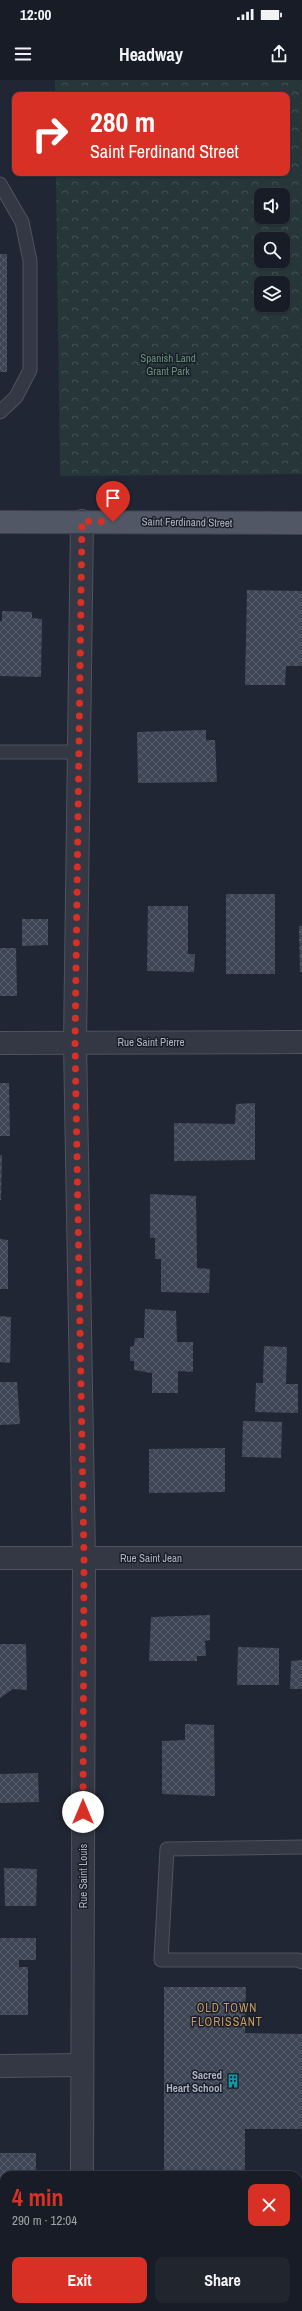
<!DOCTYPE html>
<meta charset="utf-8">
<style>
body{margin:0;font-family:"Archivo Narrow",sans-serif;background:#21252e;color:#f1f3f6;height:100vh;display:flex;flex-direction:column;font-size:15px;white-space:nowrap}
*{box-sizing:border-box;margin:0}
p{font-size:13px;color:#9fa1a7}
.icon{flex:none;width:22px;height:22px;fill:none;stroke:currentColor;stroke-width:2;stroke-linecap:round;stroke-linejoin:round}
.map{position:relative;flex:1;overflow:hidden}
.details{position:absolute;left:0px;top:2091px;width:302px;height:140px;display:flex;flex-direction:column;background:#181c26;border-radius:12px 12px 0 0;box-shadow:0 1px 3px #0004,0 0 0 1px #363a43}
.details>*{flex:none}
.hud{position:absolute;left:12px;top:12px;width:278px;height:84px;border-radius:8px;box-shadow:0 1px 3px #0004,0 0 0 1px #363a43;background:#d93025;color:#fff;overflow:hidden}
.controls{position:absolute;left:254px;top:108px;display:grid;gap:8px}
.controls a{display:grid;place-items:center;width:36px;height:36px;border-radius:8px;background:#181c26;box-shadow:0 1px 3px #0004,0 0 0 1px #363a43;font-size:20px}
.pin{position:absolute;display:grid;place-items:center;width:34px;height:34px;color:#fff;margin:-41px -17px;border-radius:50% 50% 50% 0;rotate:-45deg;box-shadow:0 0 4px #0007}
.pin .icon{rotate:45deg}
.me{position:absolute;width:44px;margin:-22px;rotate:0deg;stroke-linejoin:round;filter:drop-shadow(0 0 3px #0008)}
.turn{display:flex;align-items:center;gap:14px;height:84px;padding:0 12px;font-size:18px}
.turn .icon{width:52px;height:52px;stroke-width:2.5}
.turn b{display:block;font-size:28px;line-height:34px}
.round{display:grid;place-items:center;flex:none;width:42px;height:42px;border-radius:8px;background:#21252e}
.headline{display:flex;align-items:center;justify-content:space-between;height:68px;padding:0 12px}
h1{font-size:24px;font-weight:800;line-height:30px;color:#d93025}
.button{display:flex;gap:8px;margin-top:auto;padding:8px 12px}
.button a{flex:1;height:46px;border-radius:8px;background:#d93025;color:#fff;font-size:16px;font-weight:800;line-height:46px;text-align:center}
.button a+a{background:#21252e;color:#f1f3f6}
.status{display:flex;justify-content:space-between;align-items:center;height:28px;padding:0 20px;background:#181c26;direction:ltr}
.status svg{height:11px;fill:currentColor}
header{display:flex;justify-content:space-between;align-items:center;height:52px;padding:0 12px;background:#181c26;font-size:18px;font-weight:800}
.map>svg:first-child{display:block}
.park{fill:url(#park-crowns);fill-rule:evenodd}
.building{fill:url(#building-cross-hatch)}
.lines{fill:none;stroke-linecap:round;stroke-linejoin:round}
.lane-casing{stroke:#4e535f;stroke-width:15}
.street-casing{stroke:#4e535f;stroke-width:24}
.primary-casing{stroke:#3d424e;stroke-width:24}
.lane{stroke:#333844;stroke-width:13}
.street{stroke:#333844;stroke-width:22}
.primary{stroke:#515764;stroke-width:22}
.route{stroke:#d93025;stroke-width:7;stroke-dasharray:0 12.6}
.labels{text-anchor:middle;stroke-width:3;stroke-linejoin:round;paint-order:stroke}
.park-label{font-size:11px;fill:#679075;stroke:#191e29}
.street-label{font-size:11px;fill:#adb3c1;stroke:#191e29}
.poi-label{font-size:11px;font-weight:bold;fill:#adb3c1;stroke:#191e29;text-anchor:end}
.neighbourhood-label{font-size:12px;letter-spacing:1px;fill:#ca9a60;stroke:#191e29}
</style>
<div class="status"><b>12:00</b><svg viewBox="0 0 49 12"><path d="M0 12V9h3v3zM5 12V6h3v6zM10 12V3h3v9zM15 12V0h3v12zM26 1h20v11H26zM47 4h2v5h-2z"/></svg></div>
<header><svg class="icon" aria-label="menu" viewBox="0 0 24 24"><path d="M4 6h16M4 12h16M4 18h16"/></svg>Headway<svg class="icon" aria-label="share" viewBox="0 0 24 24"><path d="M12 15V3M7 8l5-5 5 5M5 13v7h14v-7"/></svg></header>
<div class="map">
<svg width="302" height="2231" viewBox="0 0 302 2231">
<defs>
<pattern id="park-crowns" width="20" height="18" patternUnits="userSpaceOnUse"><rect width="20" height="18" fill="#263639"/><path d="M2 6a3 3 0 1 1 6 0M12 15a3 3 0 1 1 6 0" fill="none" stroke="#435154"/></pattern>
<pattern id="building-cross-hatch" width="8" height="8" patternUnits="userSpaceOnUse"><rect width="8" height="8" fill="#3e4656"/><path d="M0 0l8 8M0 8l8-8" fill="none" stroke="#575e6c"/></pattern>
</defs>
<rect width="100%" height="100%" fill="#202633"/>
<path class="park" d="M55,0H302V394L60,396L56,93H287V15H55ZM261,115H283V137H261ZM261,159H283V181H261ZM261,203H283V225H261Z"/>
<g class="building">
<rect x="0" y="174" width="7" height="118"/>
<polygon points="247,510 302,511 302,586 286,586 285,605 245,605"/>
<polygon points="2,531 32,532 32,538 42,539 41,597 0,596 0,541 2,541"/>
<polygon points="206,650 206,660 215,660 217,702 138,703 137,652"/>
<rect x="226" y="814" width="49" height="80"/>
<polygon points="148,826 188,826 188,874 195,874 194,892 147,891"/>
<polygon points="22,839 48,839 48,865 22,866"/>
<polygon points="299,846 302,846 302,892 300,892"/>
<polygon points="0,868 16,868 17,916 0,916"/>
<polygon points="0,1003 9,1003 10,1056 0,1056"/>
<polygon points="255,1023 255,1080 174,1081 174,1043 235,1044 236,1024"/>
<polygon points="0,1075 2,1075 1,1120 0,1120"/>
<polygon points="150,1114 196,1116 197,1188 210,1189 209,1213 161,1212 161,1179 155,1179 155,1158 150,1158"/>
<polygon points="0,1159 8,1160 8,1209 0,1209"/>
<polygon points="145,1229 176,1231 177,1262 193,1262 193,1292 178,1291 178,1313 152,1313 152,1293 134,1290 134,1281 130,1281 130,1267 134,1266 135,1258 144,1258"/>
<polygon points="0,1236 11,1237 10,1283 0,1282"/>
<polygon points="264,1266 287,1267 286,1304 298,1304 298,1333 255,1332 256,1303 263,1303"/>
<polygon points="0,1302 17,1302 20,1344 0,1345"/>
<polygon points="243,1341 282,1342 281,1378 242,1377"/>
<polygon points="225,1368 225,1412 149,1413 149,1369"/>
<polygon points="210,1535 210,1560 205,1561 206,1576 197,1576 197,1581 149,1581 151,1537"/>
<polygon points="0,1564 26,1564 27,1610 13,1609 0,1618"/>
<polygon points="238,1567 279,1568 279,1605 237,1605"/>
<polygon points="302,1580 302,1609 290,1609 291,1581"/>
<polygon points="185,1644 214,1645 215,1716 162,1714 162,1661 185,1660"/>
<polygon points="38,1693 39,1722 0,1723 0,1694"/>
<polygon points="4,1788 37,1789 36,1826 5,1826"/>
<polygon points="0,1858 36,1858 36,1880 19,1880 19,1887 28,1887 28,1935 0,1935"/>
<polygon points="164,1907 246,1907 245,1953 302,1954 302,2049 245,2049 245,2095 164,2095"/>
<polygon points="0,2073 36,2073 36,2095 4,2095 4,2120 0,2120"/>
<rect x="164" y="2227" width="81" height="4"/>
</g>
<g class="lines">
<g class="lane-casing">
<g id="lane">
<polyline points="0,104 22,142 30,181 30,290 16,317 0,332"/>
<polyline points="0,672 79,672"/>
<polyline points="302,1767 167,1769 161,1880 298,1880 302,1882"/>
</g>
</g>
<g class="street-casing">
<g id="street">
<polyline points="82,441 75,963 84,1478 82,2095"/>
<polyline points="0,963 302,962"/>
<polyline points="0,1478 302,1478"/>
<polyline points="0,1986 82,1985"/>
<polyline points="82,2227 82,2231"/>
</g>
</g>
<g class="primary-casing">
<polyline id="primary" points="0,442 302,443"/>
</g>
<use href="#lane" class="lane"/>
<use href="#street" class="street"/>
<use href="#primary" class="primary"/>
</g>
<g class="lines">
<polyline class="route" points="83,1732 84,1478 75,963 82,441 113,442"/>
</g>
<defs>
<g id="building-bare" transform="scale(1.08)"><path d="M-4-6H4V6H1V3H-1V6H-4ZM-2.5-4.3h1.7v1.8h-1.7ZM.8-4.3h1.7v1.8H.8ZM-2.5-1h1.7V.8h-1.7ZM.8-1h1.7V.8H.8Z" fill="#0f9aa8" stroke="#191e29" stroke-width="2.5" paint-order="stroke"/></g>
</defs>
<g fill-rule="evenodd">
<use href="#building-bare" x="233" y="2001"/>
</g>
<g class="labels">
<g class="park-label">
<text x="168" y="282">Spanish Land<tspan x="168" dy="13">Grant Park</tspan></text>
</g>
<g class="street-label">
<text transform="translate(187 442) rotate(1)" y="4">Saint Ferdinand Street</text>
<text x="151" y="966">Rue Saint Pierre</text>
<text x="151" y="1482">Rue Saint Jean</text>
<text transform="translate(83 1796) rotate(-90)" y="4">Rue Saint Louis</text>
</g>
<g class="poi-label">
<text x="222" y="1999">Sacred<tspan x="222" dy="13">Heart School</tspan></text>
</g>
<g class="neighbourhood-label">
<text x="227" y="1932">OLD TOWN<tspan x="227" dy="14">FLORISSANT</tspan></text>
</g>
</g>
</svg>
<div class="controls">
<a><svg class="icon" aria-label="sound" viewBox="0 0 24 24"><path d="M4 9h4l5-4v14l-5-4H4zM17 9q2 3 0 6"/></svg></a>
<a><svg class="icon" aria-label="search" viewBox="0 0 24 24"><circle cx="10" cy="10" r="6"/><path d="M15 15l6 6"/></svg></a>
<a><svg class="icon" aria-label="layers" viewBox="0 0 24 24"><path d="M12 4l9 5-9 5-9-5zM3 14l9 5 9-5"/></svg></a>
</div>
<div class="pin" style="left:113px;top:442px;background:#d93025"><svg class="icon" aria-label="arrive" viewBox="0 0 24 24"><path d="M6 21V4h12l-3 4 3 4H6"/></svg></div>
<svg class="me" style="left:83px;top:1732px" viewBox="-20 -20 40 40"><circle r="19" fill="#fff"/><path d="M0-13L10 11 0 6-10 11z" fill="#d93025"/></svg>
<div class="hud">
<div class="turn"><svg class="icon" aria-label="right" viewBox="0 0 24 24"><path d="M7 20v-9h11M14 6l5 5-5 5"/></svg><div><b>280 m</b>Saint Ferdinand Street</div></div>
</div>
<section class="details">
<div class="headline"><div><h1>4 min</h1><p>290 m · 12:04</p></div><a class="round" style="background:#d93025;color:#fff"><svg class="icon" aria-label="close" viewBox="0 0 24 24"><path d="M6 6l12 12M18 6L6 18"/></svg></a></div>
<div class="button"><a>Exit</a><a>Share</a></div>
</section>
</div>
